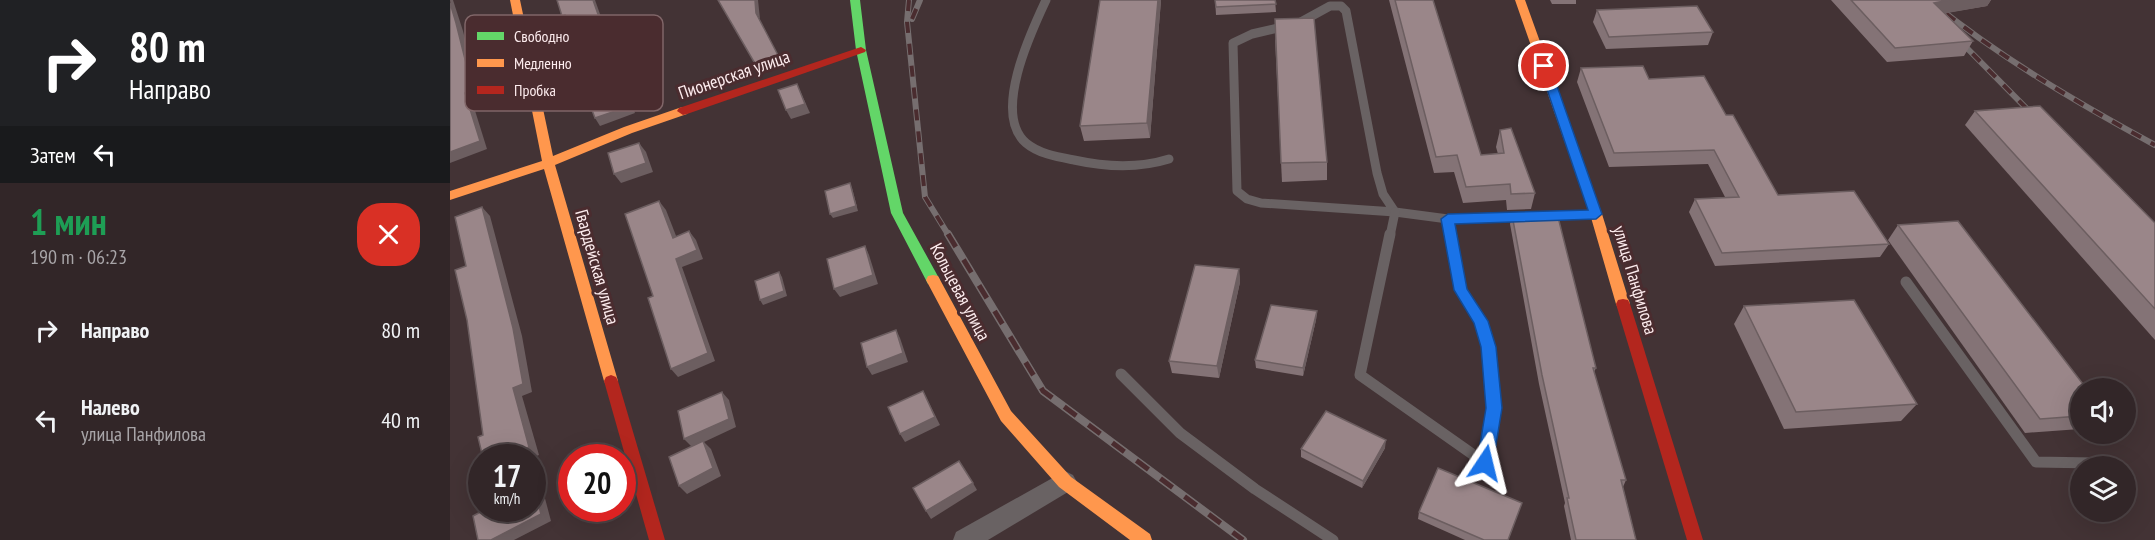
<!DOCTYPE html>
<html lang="ru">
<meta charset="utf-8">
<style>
body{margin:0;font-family:"PT Sans Narrow",sans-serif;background:#3a2e30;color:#f1f3f6;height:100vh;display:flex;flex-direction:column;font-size:22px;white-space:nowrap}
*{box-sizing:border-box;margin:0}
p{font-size:20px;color:#a8a5a8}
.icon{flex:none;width:33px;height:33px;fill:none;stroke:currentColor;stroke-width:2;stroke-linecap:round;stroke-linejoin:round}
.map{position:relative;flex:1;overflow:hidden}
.side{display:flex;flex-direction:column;background:#322628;width:450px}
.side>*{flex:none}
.banner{background:#202124;color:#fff;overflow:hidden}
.controls{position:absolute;left:1620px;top:378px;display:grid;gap:12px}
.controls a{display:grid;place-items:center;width:66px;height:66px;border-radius:50%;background:#322628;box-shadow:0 6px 24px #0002,0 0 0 2px #4d4345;font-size:30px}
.speed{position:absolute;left:18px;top:444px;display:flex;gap:12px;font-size:30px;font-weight:700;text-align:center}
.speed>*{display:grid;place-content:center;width:78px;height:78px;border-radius:50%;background:#322628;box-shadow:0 6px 24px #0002,0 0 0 2px #4d4345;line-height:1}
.speed small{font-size:15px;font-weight:400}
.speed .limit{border:9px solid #d22;background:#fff;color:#111}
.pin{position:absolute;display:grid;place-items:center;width:51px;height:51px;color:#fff;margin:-26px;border:3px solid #fff;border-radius:50%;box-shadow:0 2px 6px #0007}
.me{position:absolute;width:66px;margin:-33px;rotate:10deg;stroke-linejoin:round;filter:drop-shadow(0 0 4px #0008)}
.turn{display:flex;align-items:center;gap:21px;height:126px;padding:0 30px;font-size:27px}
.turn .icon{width:78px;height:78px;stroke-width:2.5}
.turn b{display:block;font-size:42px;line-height:51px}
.then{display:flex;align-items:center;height:57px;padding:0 30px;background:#0003;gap:12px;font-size:22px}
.round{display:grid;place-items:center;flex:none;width:63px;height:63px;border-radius:24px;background:#3a2e30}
.headline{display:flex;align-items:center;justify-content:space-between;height:102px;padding:0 30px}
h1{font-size:36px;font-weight:600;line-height:45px;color:#1e9e55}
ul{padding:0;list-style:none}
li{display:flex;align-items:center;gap:18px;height:90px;padding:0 30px}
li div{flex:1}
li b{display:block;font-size:22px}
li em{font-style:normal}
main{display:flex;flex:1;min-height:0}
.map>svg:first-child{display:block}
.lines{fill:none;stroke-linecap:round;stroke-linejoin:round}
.lane-far1{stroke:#696263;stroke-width:9}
.lane{stroke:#696263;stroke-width:11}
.street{fill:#696263;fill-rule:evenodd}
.fast{fill:#63d668;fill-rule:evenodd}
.slow{fill:#ff974d;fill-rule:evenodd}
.jam{fill:#b3261e;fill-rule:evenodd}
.rail-far1-casing{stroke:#766e6f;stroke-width:6}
.rail-casing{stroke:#766e6f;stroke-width:8}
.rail-far1{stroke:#4a2c2f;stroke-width:4;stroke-dasharray:11;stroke-linecap:butt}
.rail{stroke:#4a2c2f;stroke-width:5;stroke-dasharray:15;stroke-linecap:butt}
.wall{fill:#847376}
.shaded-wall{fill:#6c5e60}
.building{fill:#9a8689;stroke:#6c5e60;stroke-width:1.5}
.route{fill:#1a73e8;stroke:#114b97;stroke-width:1.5}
.labels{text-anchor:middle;stroke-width:6;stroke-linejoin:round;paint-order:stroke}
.street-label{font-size:18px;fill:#fdecee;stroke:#4a2c2f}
.key{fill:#4a2c2f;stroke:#806668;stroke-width:1.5}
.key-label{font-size:16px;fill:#fdecee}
</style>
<main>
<section class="side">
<div class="banner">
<div class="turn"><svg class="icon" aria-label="right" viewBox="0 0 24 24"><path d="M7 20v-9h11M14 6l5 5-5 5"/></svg><div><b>80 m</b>Направо</div></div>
<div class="then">Затем<svg class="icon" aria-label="left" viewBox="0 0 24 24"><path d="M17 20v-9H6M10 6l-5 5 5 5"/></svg></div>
</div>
<div class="headline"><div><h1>1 мин</h1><p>190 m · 06:23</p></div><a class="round" style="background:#d93025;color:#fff"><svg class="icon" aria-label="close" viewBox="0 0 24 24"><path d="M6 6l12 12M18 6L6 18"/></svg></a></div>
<ul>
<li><svg class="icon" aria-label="right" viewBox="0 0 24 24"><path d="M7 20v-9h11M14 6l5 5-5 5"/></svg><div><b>Направо</b></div><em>80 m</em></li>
<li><svg class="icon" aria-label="left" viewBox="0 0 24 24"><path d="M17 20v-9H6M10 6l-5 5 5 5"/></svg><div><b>Налево</b><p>улица Панфилова</p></div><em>40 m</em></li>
</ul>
</section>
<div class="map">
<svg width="1705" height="540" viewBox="0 0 1705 540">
<rect width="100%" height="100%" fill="#433335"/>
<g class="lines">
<g class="lane-far1">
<path d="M596,0C581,32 542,114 576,143C589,154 608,157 624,160C656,167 687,169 719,159"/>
<polygon points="880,6 891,6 896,11 927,173 933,194 945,212 811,203 797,199 787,191 783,43 802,34 849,23"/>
<polyline points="945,212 998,219"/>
<polyline points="1095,216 1145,214"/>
<polyline points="998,219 1001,236"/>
<polyline points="998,219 1073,217"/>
<polyline points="940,236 945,212"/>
</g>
<g class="lane">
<polyline points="940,234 910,375 1035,463 1044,408 1039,347 1031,321 1011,289 1001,234"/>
<polyline points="1456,282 1586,462 1644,463"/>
<polyline points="671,374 730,433 805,489 883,540"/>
</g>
<polygon class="street" points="615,471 623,475 627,482 623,489 538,540 503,540 506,532"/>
<polygon class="fast" points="400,0 410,0 416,50 453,213 490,280 488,284 478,284 441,213 406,50"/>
<g class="slow">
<polygon points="60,0 70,0 103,156 174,127 229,108 233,107 239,111 237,114 182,133 105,165 168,381 166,385 161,387 156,385 154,381 94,169 0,200 0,191 92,161"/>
<polygon points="1065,0 1075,0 1152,214 1180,304 1178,308 1168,308 1166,304 1140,214"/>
<polygon points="483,275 488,276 561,411 621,477 700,534 702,540 680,540 609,487 551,421 476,280 478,276"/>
</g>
<g class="jam">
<polygon points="411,47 416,50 415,52 237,114 233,115 227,111 229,108"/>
<polygon points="1173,299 1178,300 1180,304 1253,540 1237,540 1166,304 1168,300"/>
<polygon points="161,375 166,377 168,381 215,540 199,540 154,381 156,377"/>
</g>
<g class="rail-far1-casing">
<g id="rail-far1">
<polyline points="459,0 457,22 475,197 499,236"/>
<path d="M1479,0C1549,57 1626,102 1705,145"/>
<polyline points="462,19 470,0"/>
<polyline points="1507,38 1587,119"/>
</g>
</g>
<g class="rail-casing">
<polyline id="rail" points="498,234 593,391 793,540"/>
</g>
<use href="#rail-far1" class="rail-far1"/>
<use href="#rail" class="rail"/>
</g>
<g class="wall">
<polygon points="711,0 700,138 634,141 630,126"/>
<polygon points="765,0 825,0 826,12 766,15"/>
<polygon points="939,0 983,0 1031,155 1048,154 1046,147 1050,130 1085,193 1081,209 1057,210 1056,200 1013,203 1004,172 984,173"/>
<polygon points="1100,0 1126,0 1126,4 1102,4"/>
<polygon points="1381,0 1541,0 1537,6 1495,13 1523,41 1514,56 1437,62"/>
<polygon points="1147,10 1263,32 1258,45 1156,49 1143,22"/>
<polygon points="825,38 877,162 877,180 832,182"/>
<polygon points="1131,68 1199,79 1276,115 1328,195 1439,244 1430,257 1265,266 1239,212 1245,199 1275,197 1258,164 1159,167 1127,82"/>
<polygon points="1525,111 1705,223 1705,340 1515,125"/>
<polygon points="1062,215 1146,368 1144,372 1176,480 1173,487 1186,540 1121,540 1114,506 1115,503 1089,384 1060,224"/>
<polygon points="1448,225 1630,388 1630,429 1575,433 1438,240"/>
<polygon points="789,269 790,282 769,378 722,373 719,361"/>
<polygon points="1294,306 1467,404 1451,421 1334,429 1284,324"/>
<polygon points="867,311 866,320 853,376 806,368 805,360"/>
<polygon points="935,448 912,488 851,457 851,449"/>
<polygon points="969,512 1058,540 1015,540 968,519"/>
</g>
<g class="shaded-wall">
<polygon points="0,0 3,0 13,31 30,99 22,101 37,149 0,163 0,152 15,93"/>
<polygon points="143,0 145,0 185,113 150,126 145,118"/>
<polygon points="305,0 308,0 310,19 306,13"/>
<polygon points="708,0 711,0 700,138 697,123"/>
<polygon points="1499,0 1541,0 1537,6 1475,17 1484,3"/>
<polygon points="330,59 333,66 311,74 307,67"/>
<polygon points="347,84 360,113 341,119 336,110"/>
<polygon points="189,143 196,152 203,172 171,183 164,174"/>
<polygon points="400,183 402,188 408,211 383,218 380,214"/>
<polygon points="209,201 216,210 230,246 223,238"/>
<polygon points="32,207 40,216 72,336 82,392 72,396 89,455 84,457 101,521 64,540 41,540 82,481 82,458 76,458 74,450"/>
<polygon points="239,231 246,240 253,259 232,267 265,361 228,377 221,369 226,259"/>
<polygon points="415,246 419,255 428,284 390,297 384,289"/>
<polygon points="789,269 790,282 769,378 767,366"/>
<polygon points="329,272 332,277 337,296 313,305 310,300"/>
<polygon points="867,311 866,320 853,376 853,368"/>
<polygon points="446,330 450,338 458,362 422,375 417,367"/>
<polygon points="473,391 490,425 455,442 450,434"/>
<polygon points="272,392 279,400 286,427 254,442 261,449 271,476 237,494 229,486 242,447 234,439"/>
<polygon points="936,440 935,448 912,488 913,481"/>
<polygon points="523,483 527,490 481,519 476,511"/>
</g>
<g class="building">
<polygon points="107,0 143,0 180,106 145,118 127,71 129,70 115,15 112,16"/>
<polygon points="268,0 305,0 306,13 330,59 307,67"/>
<polygon points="650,0 708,0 697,123 630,126"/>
<polygon points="765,0 825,0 826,4 766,7"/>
<polygon points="945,0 983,0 1031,155 1054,153 1050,130 1061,128 1085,193 1061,194 1060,184 1016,187 1007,155 986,157"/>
<polygon points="1401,0 1499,0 1484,3 1523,41 1445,48"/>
<polygon points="0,3 6,23 23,91 15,93 30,141 0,152"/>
<polygon points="1247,6 1263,32 1159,37 1147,10"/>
<polygon points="864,18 877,162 831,163 825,19"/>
<polygon points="1193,66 1199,79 1254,76 1276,115 1283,115 1328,195 1404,191 1439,244 1272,253 1245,199 1289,197 1264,150 1164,153 1131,68"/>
<polygon points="347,84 355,104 336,110 328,90"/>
<polygon points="1590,106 1705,223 1705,309 1525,111"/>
<polygon points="189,143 196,163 164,174 158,153"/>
<polygon points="400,183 406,206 380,214 375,191"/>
<polygon points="209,201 223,238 239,231 247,250 226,259 258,353 221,369 198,298 203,296 175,214"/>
<polygon points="32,207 63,328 73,384 63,388 79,447 74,450 76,458 33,458 28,437 33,435 17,320 5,270 16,266 5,217"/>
<polygon points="1107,213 1146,368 1143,368 1176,480 1171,480 1186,540 1126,540 1117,498 1119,498 1092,375 1062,215"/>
<polygon points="1508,221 1636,388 1630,388 1630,416 1590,419 1448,225"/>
<polygon points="415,246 423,275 384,289 377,259"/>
<polygon points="745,265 789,269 767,366 719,361"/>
<polygon points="329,272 334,291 310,300 305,281"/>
<polygon points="1404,300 1467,404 1346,412 1294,306"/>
<polygon points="821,305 867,311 853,368 805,360"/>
<polygon points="446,330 453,353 417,367 411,343"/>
<polygon points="473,391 485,417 450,434 438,407"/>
<polygon points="272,392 279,419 234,439 228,411"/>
<polygon points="876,411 936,440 913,481 851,449"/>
<polygon points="253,441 263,468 229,486 219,457"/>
<polygon points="509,461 523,483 476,511 463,488"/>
<polygon points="988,468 1072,503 1058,540 1034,540 969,512"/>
<polygon points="82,481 91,514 41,540 28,540 23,516 38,508 82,508"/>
</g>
<polygon class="route" points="1094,63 1100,66 1152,214 1146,219 1005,224 1017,289 1038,321 1046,347 1052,408 1043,463 1040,468 1035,470 1029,468 1027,463 1036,408 1031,347 1024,323 1004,290 991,219 998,214 1138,210 1089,66"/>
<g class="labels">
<g class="street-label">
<text transform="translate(284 75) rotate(-19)" y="6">Пионерская улица</text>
<text transform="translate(147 267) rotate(74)" y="6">Гвардейская улица</text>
<text transform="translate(1185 280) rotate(73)" y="6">улица Панфилова</text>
<text transform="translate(510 292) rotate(62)" y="6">Кольцевая улица</text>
</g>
</g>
<rect x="15" y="15" width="198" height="96" rx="9" class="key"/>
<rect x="27" y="32" width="27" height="8" fill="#63d668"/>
<rect x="27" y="59" width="27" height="8" fill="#ff974d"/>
<rect x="27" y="86" width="27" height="8" fill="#b3261e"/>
<g class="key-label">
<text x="64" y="42">Свободно</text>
<text x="64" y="69">Медленно</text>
<text x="64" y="96">Пробка</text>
</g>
</svg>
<div class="controls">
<a><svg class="icon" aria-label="sound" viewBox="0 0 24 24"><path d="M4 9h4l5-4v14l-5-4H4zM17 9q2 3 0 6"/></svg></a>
<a><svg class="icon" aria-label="layers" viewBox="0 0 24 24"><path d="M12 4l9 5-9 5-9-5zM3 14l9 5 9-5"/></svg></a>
</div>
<div class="speed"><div>17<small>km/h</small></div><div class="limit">20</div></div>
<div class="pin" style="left:1094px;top:66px;background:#d93025"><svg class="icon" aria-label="arrive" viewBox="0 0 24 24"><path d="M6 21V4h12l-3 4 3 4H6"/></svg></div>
<svg class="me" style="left:1035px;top:463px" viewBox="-20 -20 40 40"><path d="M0-17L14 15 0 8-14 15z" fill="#1a73e8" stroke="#fff" stroke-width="4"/></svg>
</div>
</main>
